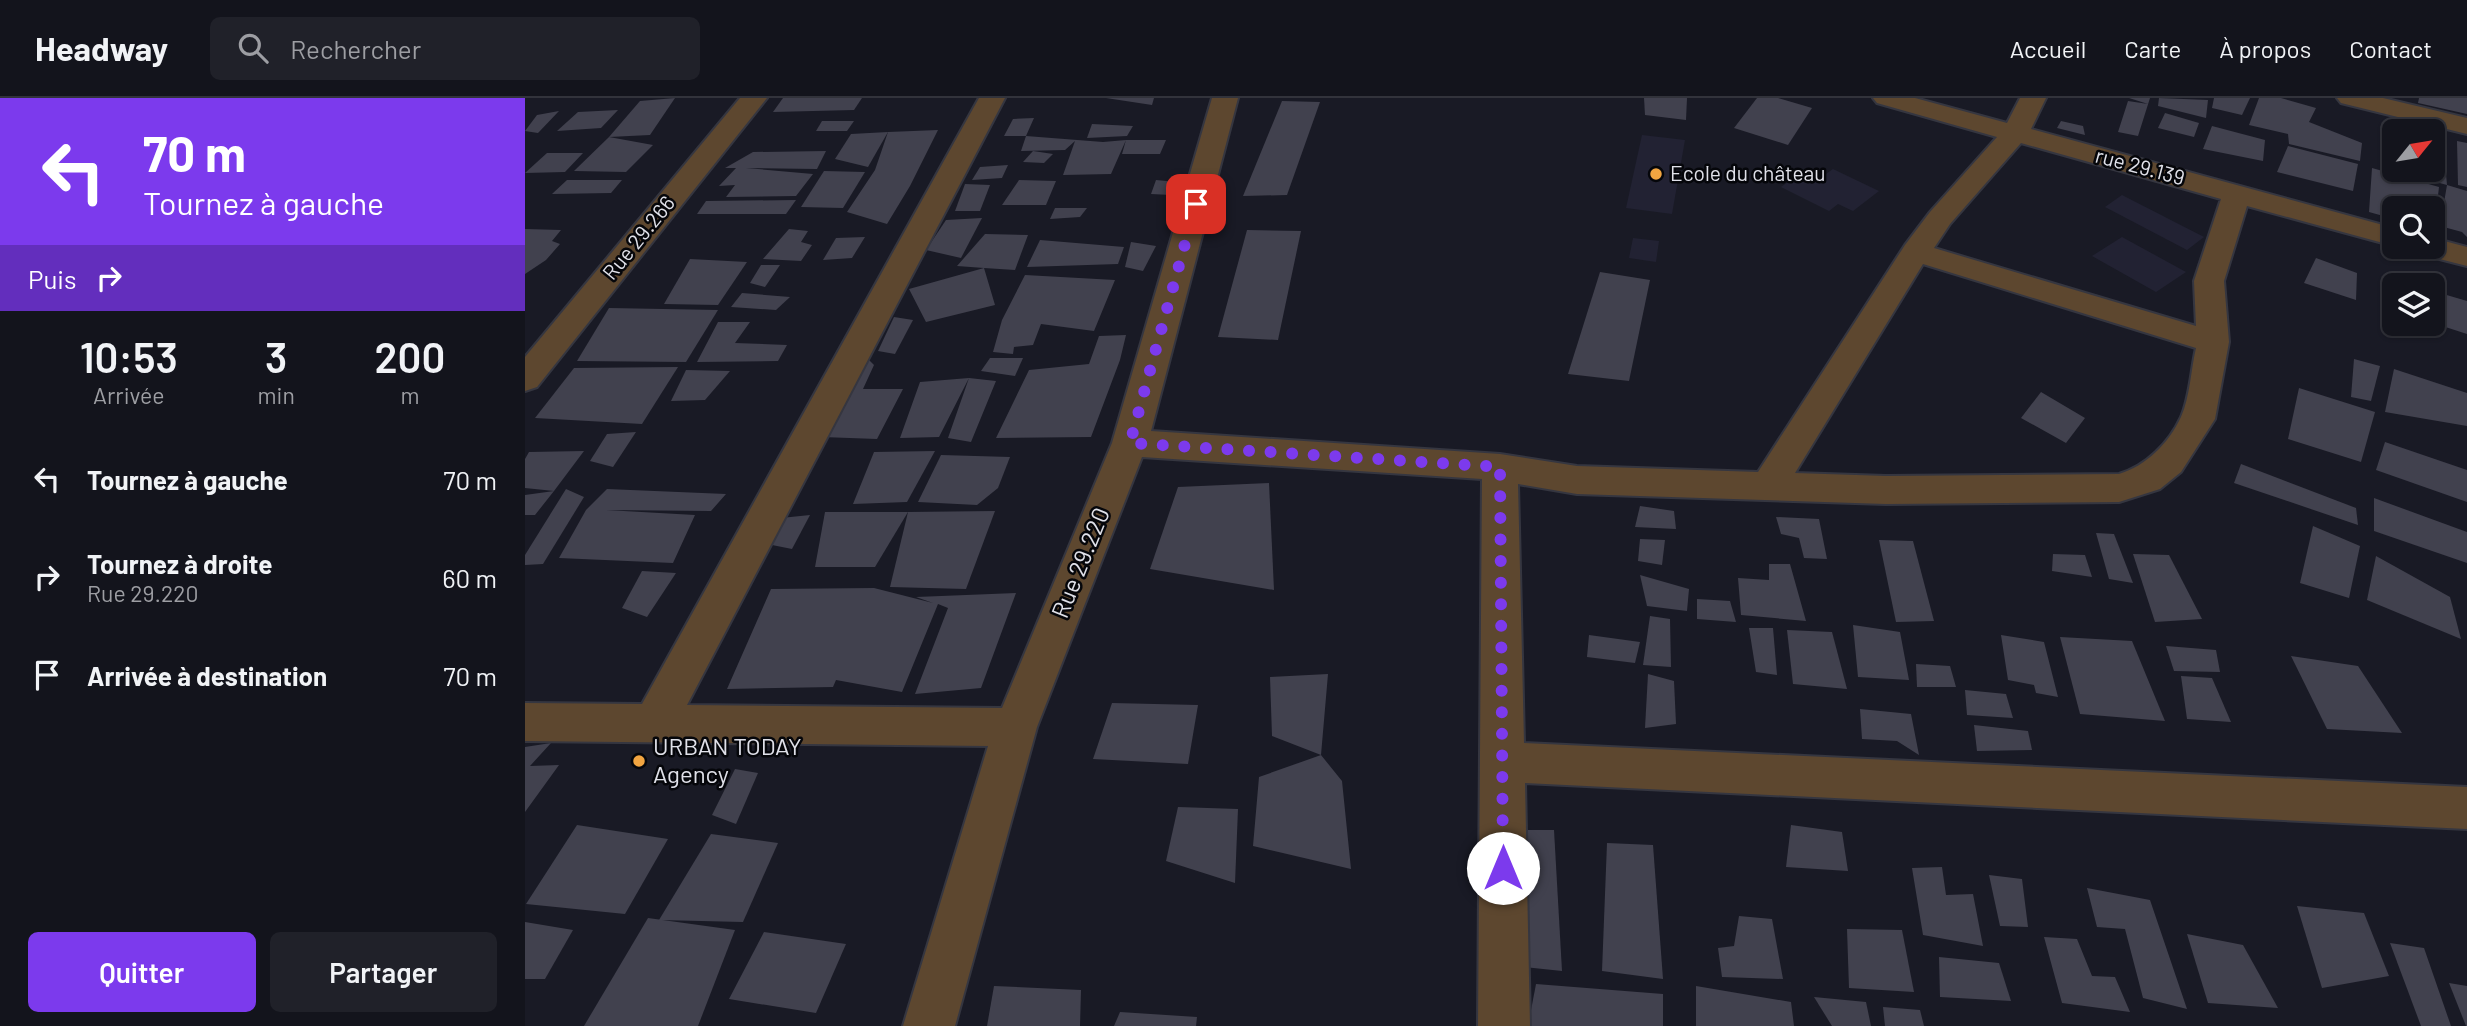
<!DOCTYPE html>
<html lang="fr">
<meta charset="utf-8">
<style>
body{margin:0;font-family:Barlow,sans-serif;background:#202129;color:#f1f3f6;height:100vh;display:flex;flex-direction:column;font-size:26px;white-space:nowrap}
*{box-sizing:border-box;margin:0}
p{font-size:23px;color:#9d9ea3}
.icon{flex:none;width:38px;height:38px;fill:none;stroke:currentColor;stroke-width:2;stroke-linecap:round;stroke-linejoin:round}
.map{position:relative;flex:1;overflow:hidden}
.panel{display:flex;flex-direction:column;background:#13141c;width:525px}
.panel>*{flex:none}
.hud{background:#7c3aed;color:#fff;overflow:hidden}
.needle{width:46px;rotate:60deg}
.fabs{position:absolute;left:1857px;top:21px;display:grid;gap:14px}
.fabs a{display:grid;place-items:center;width:63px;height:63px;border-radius:10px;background:#13141c;box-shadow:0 2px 5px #0004,0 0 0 2px #32333b;font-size:35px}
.pin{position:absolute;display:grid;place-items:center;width:60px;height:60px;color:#fff;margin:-30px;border-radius:14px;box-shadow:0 4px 10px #0006}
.me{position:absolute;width:77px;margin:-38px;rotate:0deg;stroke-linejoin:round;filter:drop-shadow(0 0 5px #0008)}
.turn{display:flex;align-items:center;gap:24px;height:147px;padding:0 28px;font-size:32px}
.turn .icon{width:91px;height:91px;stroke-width:2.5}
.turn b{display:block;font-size:49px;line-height:60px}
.then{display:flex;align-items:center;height:66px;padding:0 28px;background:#0003;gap:14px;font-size:26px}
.eta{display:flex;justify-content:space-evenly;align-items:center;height:119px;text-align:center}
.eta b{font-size:42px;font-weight:600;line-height:49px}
.action{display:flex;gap:14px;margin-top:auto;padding:14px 28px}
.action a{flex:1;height:80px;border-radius:10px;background:#7c3aed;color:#fff;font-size:28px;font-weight:600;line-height:80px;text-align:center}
.action a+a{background:#202129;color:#f1f3f6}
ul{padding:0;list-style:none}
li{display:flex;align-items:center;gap:21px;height:98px;padding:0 28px}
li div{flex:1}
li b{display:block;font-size:26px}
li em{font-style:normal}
header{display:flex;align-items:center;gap:42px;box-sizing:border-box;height:98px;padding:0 35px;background:#13141c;border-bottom:2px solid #32333b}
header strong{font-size:33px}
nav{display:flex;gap:38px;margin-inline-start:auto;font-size:24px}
.search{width:490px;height:63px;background:#202129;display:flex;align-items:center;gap:18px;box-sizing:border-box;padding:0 24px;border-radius:10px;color:#9d9ea3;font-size:26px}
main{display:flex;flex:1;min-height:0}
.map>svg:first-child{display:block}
.built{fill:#223}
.building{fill:#41414e}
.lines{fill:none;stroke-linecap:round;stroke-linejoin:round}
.minor-casing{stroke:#353640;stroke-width:4}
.minor{fill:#5d472f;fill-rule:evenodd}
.route{stroke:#7c3aed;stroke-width:12;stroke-dasharray:0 21.6}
.poi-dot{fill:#f2a541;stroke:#05060a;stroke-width:2.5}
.labels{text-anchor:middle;stroke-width:5;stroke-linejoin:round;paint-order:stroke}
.far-street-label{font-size:21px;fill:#e0e1e9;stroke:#05060a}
.far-poi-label{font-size:21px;fill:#e0e1e9;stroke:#05060a;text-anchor:start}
.street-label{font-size:24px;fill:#e0e1e9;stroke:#05060a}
.poi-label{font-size:24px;fill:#e0e1e9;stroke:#05060a;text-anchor:start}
</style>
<header>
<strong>Headway</strong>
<div class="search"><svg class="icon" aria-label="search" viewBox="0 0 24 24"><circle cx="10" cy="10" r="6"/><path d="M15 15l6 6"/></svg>Rechercher</div>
<nav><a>Accueil</a><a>Carte</a><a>À propos</a><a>Contact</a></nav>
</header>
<main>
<section class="panel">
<div class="hud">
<div class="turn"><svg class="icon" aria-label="left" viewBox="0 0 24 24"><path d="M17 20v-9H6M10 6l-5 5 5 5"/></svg><div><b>70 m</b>Tournez à gauche</div></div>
<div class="then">Puis<svg class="icon" aria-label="right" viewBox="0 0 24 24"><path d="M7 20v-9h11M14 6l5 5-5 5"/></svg></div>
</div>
<div class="eta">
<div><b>10:53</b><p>Arrivée</p></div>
<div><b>3</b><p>min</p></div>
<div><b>200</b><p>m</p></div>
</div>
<ul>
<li><svg class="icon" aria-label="left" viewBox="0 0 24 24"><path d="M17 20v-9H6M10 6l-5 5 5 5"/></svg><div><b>Tournez à gauche</b></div><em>70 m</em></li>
<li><svg class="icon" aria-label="right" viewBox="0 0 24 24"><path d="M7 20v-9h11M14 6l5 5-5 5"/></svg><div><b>Tournez à droite</b><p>Rue 29.220</p></div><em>60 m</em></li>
<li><svg class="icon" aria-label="arrive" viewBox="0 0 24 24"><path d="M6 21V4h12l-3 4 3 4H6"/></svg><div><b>Arrivée à destination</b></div><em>70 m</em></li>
</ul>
<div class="action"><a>Quitter</a><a>Partager</a></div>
</section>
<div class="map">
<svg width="1942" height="928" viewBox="0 0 1942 928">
<rect width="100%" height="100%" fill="#191a25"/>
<g class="built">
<polygon points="1117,37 1160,42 1147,116 1101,110"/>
<polygon points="1308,71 1354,93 1328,113 1313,106 1304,113 1256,89 1271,78 1287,86"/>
<polygon points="1597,97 1679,139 1662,152 1580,109"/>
<polygon points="1597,139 1661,174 1631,194 1567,158"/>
<polygon points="1108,140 1134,143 1131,164 1104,160"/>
</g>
<g class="building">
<polygon points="150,0 125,37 84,39 115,3"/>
<polygon points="258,0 337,0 329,12 248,14"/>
<polygon points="581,0 629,0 627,7"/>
<polygon points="1119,0 1162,0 1161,22 1120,17"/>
<polygon points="1232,0 1253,0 1287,10 1263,47 1209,30"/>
<polygon points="1604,0 1625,0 1613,38 1593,34 1603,3 1623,6"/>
<polygon points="1634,0 1683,2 1681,20 1633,8"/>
<polygon points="1689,0 1725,0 1717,17 1687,10"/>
<polygon points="1734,0 1756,0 1791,10 1784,24 1837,45 1835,63 1764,46 1763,36 1724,27"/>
<polygon points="1894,0 1942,0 1942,16 1893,5"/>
<polygon points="757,3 795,4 762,97 718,98"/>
<polygon points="93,12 76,30 32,33 53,14"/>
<polygon points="34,13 13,35 0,33 12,17"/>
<polygon points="1640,15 1674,25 1669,39 1633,30"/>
<polygon points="509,20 501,38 578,44 601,42 641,42 635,56 597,56 601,42 586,76 538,77 550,43 540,52 496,53 501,38 479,38 488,21"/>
<polygon points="297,23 329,23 322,33 291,33"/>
<polygon points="1536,23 1558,28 1560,37 1532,30"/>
<polygon points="567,26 608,28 602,38 562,40"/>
<polygon points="1862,27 1884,32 1869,33 1869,72 1857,69"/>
<polygon points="1687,28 1740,42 1738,63 1678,51"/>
<polygon points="413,32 385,88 362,126 322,114 350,72 363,34"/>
<polygon points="363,34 343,69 310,61 326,36"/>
<polygon points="1908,38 1918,41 1922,87 1870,73 1908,72"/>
<polygon points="84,39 128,47 101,74 49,73"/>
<polygon points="1932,43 1942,45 1942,89 1933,87"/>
<polygon points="1763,48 1833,66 1828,93 1752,74"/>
<polygon points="301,53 292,71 221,70 288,76 271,98 201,99 210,87 194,88 211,70 200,70 228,54"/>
<polygon points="508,53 528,56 519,65 498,64"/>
<polygon points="22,55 58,55 40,74 0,75"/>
<polygon points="483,67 477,80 447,82 455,69"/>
<polygon points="1847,70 1914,89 1909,132 1908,110 1869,110 1869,121 1844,114"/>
<polygon points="299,73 340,74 318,110 276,109"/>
<polygon points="42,82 97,82 86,95 27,96"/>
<polygon points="494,82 531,83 521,107 477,107"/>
<polygon points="631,82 652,84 646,97 626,96"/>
<polygon points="440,86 465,87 455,113 430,113"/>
<polygon points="1922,87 1942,93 1942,139 1937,134 1915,128"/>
<polygon points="271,102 261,116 172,116 181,103"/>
<polygon points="530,110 562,110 555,119 525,121"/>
<polygon points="457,120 436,160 401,152 421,122"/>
<polygon points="0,131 36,132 27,143 35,146 21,162 0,176"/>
<polygon points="264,131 283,133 276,144 287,147 276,163 238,161"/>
<polygon points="722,132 776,133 753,242 693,239"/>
<polygon points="460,136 503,137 490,172 459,170 470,207 401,224 384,191 459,170 432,168"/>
<polygon points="340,139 327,160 298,162 311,140"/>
<polygon points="515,142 599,149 593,166 502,169"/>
<polygon points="606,144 631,148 618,173 600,169"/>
<polygon points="1791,160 1832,175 1831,202 1779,185"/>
<polygon points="165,161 222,164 193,207 139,206"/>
<polygon points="236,167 255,167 240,189 225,185"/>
<polygon points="1075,174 1125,182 1104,283 1043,276"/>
<polygon points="500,177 590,182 569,233 516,226 508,247 489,249 488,256 468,254 477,222"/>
<polygon points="1908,193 1942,203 1942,236 1908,225"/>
<polygon points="217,195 265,199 251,212 206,209"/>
<polygon points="84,210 193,212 161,264 52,263"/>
<polygon points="369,219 388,222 370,256 353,253"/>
<polygon points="193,224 225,224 210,245 262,247 253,263 172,264"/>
<polygon points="601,237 595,262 566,339 471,340 504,272 564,266 574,238"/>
<polygon points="341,259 349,267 338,291 378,291 352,341 297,339"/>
<polygon points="465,260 498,260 490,278 456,273"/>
<polygon points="1829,261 1855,268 1846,303 1826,299"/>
<polygon points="153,269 117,326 10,320 49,270"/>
<polygon points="1869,271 1942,295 1942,328 1860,314"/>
<polygon points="161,272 205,273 180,302 146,303"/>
<polygon points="444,280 414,339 375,340 395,284 444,280 471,283 446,344 423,340"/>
<polygon points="1774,290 1850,314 1836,364 1763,341"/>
<polygon points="1516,294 1560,320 1541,345 1496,320"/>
<polygon points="111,334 88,369 65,363 82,336"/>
<polygon points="1860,344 1942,372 1942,404 1851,372"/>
<polygon points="59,353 29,393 10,417 0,417 0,397 29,393 0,390 0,361 4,354"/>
<polygon points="410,353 382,404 328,406 349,354"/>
<polygon points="416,357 485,359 473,390 452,407 393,404"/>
<polygon points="1716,366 1831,410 1833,427 1709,385"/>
<polygon points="744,385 749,492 625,471 653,389"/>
<polygon points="41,391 59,399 18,466 0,467 0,457"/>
<polygon points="82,391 201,396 186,413 81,412 170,417 148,465 34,460 61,412"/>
<polygon points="1849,400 1942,434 1942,465 1849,433"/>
<polygon points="1115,408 1149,413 1151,431 1110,429"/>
<polygon points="470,413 441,491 365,489 383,414"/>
<polygon points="300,414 383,414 350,469 290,469"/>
<polygon points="285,417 267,451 247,447 256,420"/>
<polygon points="1251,419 1294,421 1302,461 1279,460 1274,440 1256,436"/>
<polygon points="1788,428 1835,448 1824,500 1775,485"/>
<polygon points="1571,435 1589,436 1608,485 1584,481"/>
<polygon points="1115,441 1140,442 1137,467 1113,463"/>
<polygon points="1354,442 1388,443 1409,523 1371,524"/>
<polygon points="1528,456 1560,457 1567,479 1527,473"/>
<polygon points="1608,456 1644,457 1677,521 1630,524"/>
<polygon points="1851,458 1925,499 1936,541 1842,502"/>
<polygon points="1244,466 1265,466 1281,523 1216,517 1213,480 1244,482"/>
<polygon points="117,473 151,475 122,519 97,510"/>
<polygon points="1115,477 1164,491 1162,513 1122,508"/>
<polygon points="349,490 408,505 391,499 491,495 456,590 390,596 423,510 413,506 377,594 311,582 308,589 202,591 246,491"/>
<polygon points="1172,501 1205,503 1211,524 1172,521"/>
<polygon points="1125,518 1145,521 1146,569 1118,567"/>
<polygon points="1328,527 1375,534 1384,582 1333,579"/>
<polygon points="1224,530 1248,530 1252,577 1231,574"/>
<polygon points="1262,532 1307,534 1322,591 1268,586"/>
<polygon points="1064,537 1115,544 1110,565 1062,559"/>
<polygon points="1476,537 1519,544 1533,599 1511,595 1509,587 1483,582"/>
<polygon points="1535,539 1607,543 1640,623 1555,616"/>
<polygon points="1641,548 1691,552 1695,574 1649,573"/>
<polygon points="1766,558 1833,568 1877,635 1802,631"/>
<polygon points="1391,566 1425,568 1431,589 1392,589"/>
<polygon points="803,576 796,657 817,683 826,771 728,748 734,679 796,657 747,638 745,579"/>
<polygon points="1123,576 1149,583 1151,626 1120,630"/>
<polygon points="1656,578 1687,580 1706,624 1662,621"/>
<polygon points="1440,592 1481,596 1488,620 1442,617"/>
<polygon points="587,605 673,607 663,666 568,661"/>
<polygon points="1335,611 1386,616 1394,657 1372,643 1337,641"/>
<polygon points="1449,627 1503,633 1507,652 1452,653"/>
<polygon points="26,645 5,668 34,667 0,714 0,649"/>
<polygon points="210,671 233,675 211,726 187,717"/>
<polygon points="653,709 713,711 710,785 641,763"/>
<polygon points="52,727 143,741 100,816 1,806"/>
<polygon points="1266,727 1317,734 1323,773 1261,769"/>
<polygon points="1003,732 1029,732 1037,873 998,869"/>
<polygon points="186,736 253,745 218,824 134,822"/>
<polygon points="1082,745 1128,747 1138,881 1077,873"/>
<polygon points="1417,769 1421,797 1448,796 1458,848 1398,837 1387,770"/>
<polygon points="1464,777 1497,781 1503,829 1475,828"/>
<polygon points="1562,790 1625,802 1662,911 1618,900 1600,831 1572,829"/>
<polygon points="1772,808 1839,815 1864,878 1797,890"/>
<polygon points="1214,818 1247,821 1258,881 1197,879 1193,850 1209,848"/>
<polygon points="123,820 210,832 173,928 59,928"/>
<polygon points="0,824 48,832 20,881 0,881"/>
<polygon points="1322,831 1377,832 1389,894 1324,890"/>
<polygon points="239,834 321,846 291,915 204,901"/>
<polygon points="1662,836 1718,847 1753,910 1683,905"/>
<polygon points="1519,839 1552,841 1567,878 1590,879 1605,914 1537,905"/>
<polygon points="1865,845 1899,850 1926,928 1896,928"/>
<polygon points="1414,859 1474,865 1486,903 1415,899"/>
<polygon points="1924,885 1942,888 1942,928 1941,928"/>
<polygon points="1011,886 1138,896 1138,928 1003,928"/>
<polygon points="469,888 556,892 555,928 462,928"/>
<polygon points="1171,888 1266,904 1269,928 1171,928"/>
<polygon points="1289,899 1341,904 1346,928 1307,928"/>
<polygon points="1358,909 1395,912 1399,928 1360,928"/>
<polygon points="595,914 672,919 671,928 589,928"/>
</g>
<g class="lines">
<g class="minor-casing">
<g id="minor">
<polygon points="215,0 242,0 12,289 0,293 0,259"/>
<path d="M454,0H480L162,607L477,610L587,345L687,0H713L626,333L975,356L1052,368L1233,374L1380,147L1405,114L1472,39L1352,5L1348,0H1390L1482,25L1495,0H1521L1506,31L1869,130V148L1722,108L1699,183L1704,244L1690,321L1656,374L1635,391L1594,404L1361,406L1052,396L993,386L999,645L1942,689V731L1000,685L1005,928H953L957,381L617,359L512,629L430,928H378L463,648L0,643V605L117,606ZM1496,45L1696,101L1669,183L1671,228L1409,150L1425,126ZM1398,166L1671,250C1666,271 1665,299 1656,319C1644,345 1621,368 1594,376L1361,378L1270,375Z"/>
<polygon points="1812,0 1858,0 1942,20 1942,36 1816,5"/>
<polygon points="1908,140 1942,149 1942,168 1895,156 1891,149 1908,149"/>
</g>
</g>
<use href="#minor" class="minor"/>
</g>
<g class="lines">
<polyline class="route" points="671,106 605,345 975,369 978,770"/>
</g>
<g class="poi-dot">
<circle cx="1131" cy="76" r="7"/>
<circle cx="114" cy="663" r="7"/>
</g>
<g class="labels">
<g class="far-street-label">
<text transform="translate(1615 69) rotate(15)" y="7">rue 29.139</text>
<text transform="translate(114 140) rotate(-51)" y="7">Rue 29.266</text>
</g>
<g class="far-poi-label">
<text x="1145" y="83">Ecole du château</text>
</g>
<g class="street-label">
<text transform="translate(556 465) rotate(-68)" y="8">Rue 29.220</text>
</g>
<g class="poi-label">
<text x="128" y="657">URBAN TODAY<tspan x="128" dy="28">Agency</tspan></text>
</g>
</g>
</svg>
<div class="fabs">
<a><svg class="needle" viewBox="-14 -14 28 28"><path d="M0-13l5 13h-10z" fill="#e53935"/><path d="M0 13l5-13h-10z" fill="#9d9ea3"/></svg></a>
<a><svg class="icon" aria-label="search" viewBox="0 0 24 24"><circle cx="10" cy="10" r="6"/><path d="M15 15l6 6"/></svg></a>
<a><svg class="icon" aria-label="layers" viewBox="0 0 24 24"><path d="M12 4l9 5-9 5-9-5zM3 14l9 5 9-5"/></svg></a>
</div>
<div class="pin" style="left:671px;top:106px;background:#d93025"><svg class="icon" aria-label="arrive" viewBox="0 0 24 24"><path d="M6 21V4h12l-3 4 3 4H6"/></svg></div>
<svg class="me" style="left:978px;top:770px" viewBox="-20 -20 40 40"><circle r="19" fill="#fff"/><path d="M0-13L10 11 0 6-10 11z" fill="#7c3aed"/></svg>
</div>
</main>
